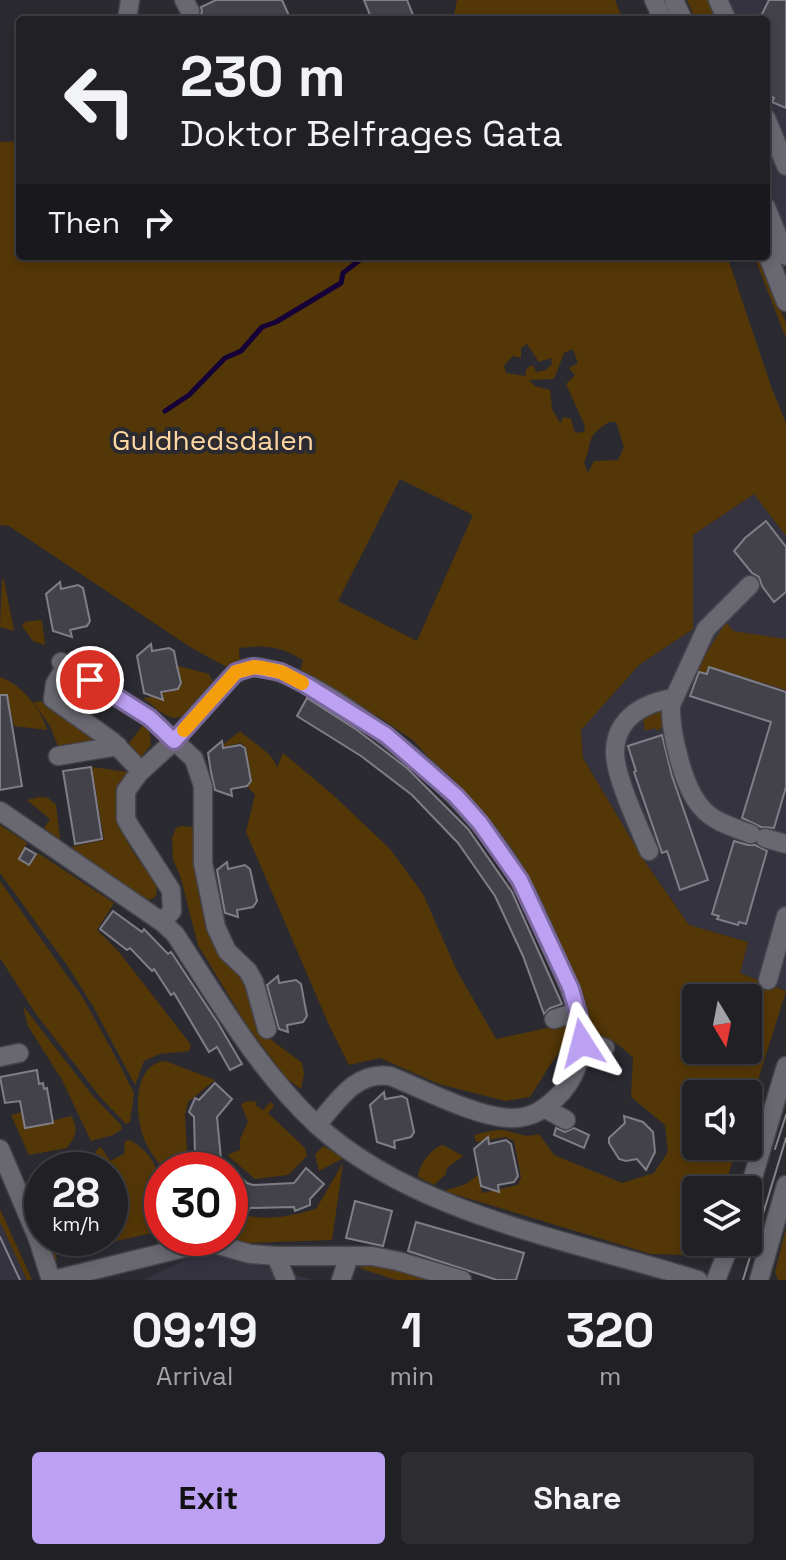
<!DOCTYPE html>
<style>
body{margin:0;font-family:"Space Grotesk",sans-serif;background:#2d2d32;color:#f1f3f6;height:100vh;display:flex;flex-direction:column;font-size:30px;white-space:nowrap}
*{box-sizing:border-box;margin:0}
p{font-size:26px;color:#a2a3a7}
.icon{flex:none;width:44px;height:44px;fill:none;stroke:currentColor;stroke-width:2;stroke-linecap:round;stroke-linejoin:round}
.map{position:relative;height:1280px;overflow:hidden}
.panel{display:flex;flex-direction:column;background:#202025;flex:1}
.panel>*{flex:none}
.hud{position:absolute;left:16px;top:16px;width:754px;height:244px;border-radius:8px;box-shadow:0 4px 12px #0003,0 0 0 2px #3d3e42;background:#202025;color:#f1f3f6;overflow:hidden}
.needle{width:52px;rotate:170deg}
.buttons{position:absolute;left:682px;top:984px;display:grid;gap:16px}
.buttons a{display:grid;place-items:center;width:80px;height:80px;border-radius:8px;background:#202025;box-shadow:0 4px 12px #0003,0 0 0 2px #3d3e42;font-size:40px}
.speed{position:absolute;left:24px;top:1152px;display:flex;gap:16px;font-size:40px;font-weight:700;text-align:center}
.speed>*{display:grid;place-content:center;width:104px;height:104px;border-radius:50%;background:#202025;box-shadow:0 4px 12px #0003,0 0 0 2px #3d3e42;line-height:1}
.speed small{font-size:20px;font-weight:400}
.speed .limit{border:12px solid #d22;background:#fff;color:#111}
.pin{position:absolute;display:grid;place-items:center;width:68px;height:68px;color:#fff;margin:-34px;border:4px solid #fff;border-radius:50%;box-shadow:0 2px 8px #0007}
.me{position:absolute;width:88px;margin:-44px;rotate:351deg;stroke-linejoin:round;filter:drop-shadow(0 0 6px #0008)}
.turn{display:flex;align-items:center;gap:28px;height:168px;padding:0 32px;font-size:36px}
.turn .icon{width:104px;height:104px;stroke-width:2.5}
.turn b{display:block;font-size:56px;line-height:68px}
.then{display:flex;align-items:center;height:76px;padding:0 32px;background:#0003;gap:16px;font-size:30px}
.eta{display:flex;justify-content:space-evenly;align-items:center;height:136px;text-align:center}
.eta b{font-size:48px;font-weight:600;line-height:56px}
.cta{display:flex;gap:16px;margin-top:auto;padding:16px 32px}
.cta a{flex:1;height:92px;border-radius:8px;background:#bca0f2;color:#111;font-size:32px;font-weight:600;line-height:92px;text-align:center}
.cta a+a{background:#2d2d32;color:#f1f3f6}
.map>svg:first-child{display:block}
.built{fill:#353340}
.green{fill:#543707;fill-rule:evenodd}
.lines{fill:none;stroke-linecap:round;stroke-linejoin:round}
.stream{stroke:#150038;stroke-width:5}
.building{fill:#43424a;stroke:#7f7e86;stroke-width:2}
.minor-casing{stroke:#46454b;stroke-width:21}
.minor{stroke:#696871;stroke-width:18}
.tram{stroke:#848389;stroke-width:2}
.route-casing{stroke:#7a689d;stroke-width:20}
.route{stroke:#bca0f2;stroke-width:14}
.slow{stroke:#f59e0b;stroke-width:14}
.labels{text-anchor:middle;stroke-width:8;stroke-linejoin:round;paint-order:stroke}
.park-label{font-size:28px;fill:#fed6a1;stroke:#2b2a31}
</style>
<div class="map">
<svg width="786" height="1280" viewBox="0 0 786 1280">
<rect width="100%" height="100%" fill="#2b2a31"/>
<g class="built">
<polygon points="689,0 786,0 786,233 766,185 766,20 697,20"/>
<polygon points="754,494 786,536 786,991 739,973 748,942 689,925 643,859 583,758 581,729 639,665 693,629 693,535"/>
<polygon points="0,1215 30,1280 0,1280"/>
<polygon points="205,1250 313,1280 144,1280"/>
</g>
<g class="green">
<polygon points="457,0 615,0 623,20 453,20"/>
<polygon points="687,0 712,0 720,20 696,20"/>
<path d="M20,141V256H727L772,389L786,423V536L754,494L693,535V629L639,665L581,730L583,758L643,859L689,925L748,942L740,973L786,991L748,1112V1094H696V1146H737L724,1190H696V1242H700L688,1255L651,1254L444,1191L466,1184L478,1175L482,1193L518,1185L521,1177L514,1141L505,1137L476,1142L474,1135C484,1133 498,1128 507,1131C520,1134 525,1138 539,1134L554,1155L622,1183L654,1173L668,1152L665,1125L631,1097L633,1058C616,1040 601,1033 576,1031L552,1062L530,1097L505,1101L439,1084L380,1058L349,1065L329,1025L246,832L255,795L248,787L252,780L246,747L240,743L224,747V744L240,731C252,743 273,752 277,768L283,753L332,794L390,849L423,894L457,971L496,1039L547,1028L575,1010L569,976L451,783L414,741L382,719L300,672L303,660C279,646 266,645 239,648L240,662L232,670L190,647L9,526L0,525V142ZM527,344L539,362L551,358L552,364L546,370L536,372L533,365L527,368L525,376L506,373L504,366L513,356L521,358V348ZM573,349L578,363L569,368L575,375L566,384L585,426L584,432L575,433L571,419L564,417L560,423L552,409L550,390L535,386L529,380L554,379L564,353ZM609,422H616L624,447L618,460L594,461L588,473L584,462C594,443 583,438 609,422ZM400,479L473,515L417,641L338,601ZM696,998H748V1050H696Z"/>
<polygon points="754,256 759,256 786,323 786,338"/>
<polygon points="2,579 4,580 14,631 0,627"/>
<polygon points="40,620 42,621 45,645 33,641 22,626 25,622"/>
<polygon points="726,622 733,631 786,639 786,690 709,666 706,673 696,670"/>
<path d="M178,666L209,674L214,684C204,695 187,723 170,717C161,714 151,704 143,698L162,696V693L178,690L182,683Z"/>
<path d="M0,677C21,684 41,709 47,730L14,726L11,712L0,713Z"/>
<polygon points="46,701 105,740 60,751 50,726 33,702"/>
<polygon points="663,709 665,725 657,731 655,728 645,731 642,714"/>
<polygon points="144,724 150,734 151,745 137,762 125,748"/>
<path d="M92,767L127,772C101,817 130,848 157,884L156,896C151,899 151,901 145,899C124,891 90,861 71,847L104,840Z"/>
<polygon points="40,797 48,798 56,805 60,839 44,828 50,819 27,800"/>
<polygon points="0,825 27,843 18,859 30,865 38,853 114,903 97,930 119,952 188,1041 191,1045 189,1051 160,1054 144,1061 135,1085 94,1008 67,965 0,873"/>
<polygon points="182,826 199,828 207,906 250,983 265,1035 302,1063 304,1074 301,1089 286,1078 246,1024 198,945 180,875 173,860 172,838 176,828"/>
<polygon points="0,881 83,998 113,1052 134,1093 130,1122 126,1124 101,1098 36,1014 0,958"/>
<polygon points="23,1006 92,1095 121,1125 122,1129 113,1135 91,1141 62,1080 28,1026"/>
<path d="M165,1061L215,1080L188,1102L185,1116L188,1170H164C158,1162 150,1153 146,1143C135,1120 131,1064 165,1061Z"/>
<polygon points="248,1101 257,1102 256,1106 263,1110 271,1102 274,1106 268,1113 305,1148 307,1156 288,1175 255,1179 227,1155 240,1150 240,1139 248,1122 241,1104"/>
<path d="M22,1112L25,1128L71,1116C79,1129 76,1136 67,1148L29,1155L11,1115Z"/>
<path d="M130,1140C168,1162 162,1197 162,1234L160,1231L56,1255L57,1260H54L49,1245L76,1238H110C110,1228 115,1228 116,1219C119,1203 110,1186 110,1170H104L95,1151L101,1147L110,1161L124,1154L125,1141Z"/>
<path d="M443,1145L463,1156L447,1168L446,1174L434,1185L418,1177C419,1165 431,1148 443,1145Z"/>
<polygon points="323,1146 344,1158 319,1171 315,1155"/>
<path d="M343,1163L332,1240L247,1243L223,1238H230V1211C262,1222 284,1218 316,1209Z"/>
<polygon points="0,1209 32,1280 27,1280 0,1222"/>
<polygon points="786,1228 786,1280 778,1280 775,1272"/>
<polygon points="375,1262 443,1280 396,1280 359,1268"/>
</g>
<g class="lines">
<polyline class="stream" points="165,411 189,395 225,358 241,351 262,327 276,322 341,283 343,273 365,256"/>
</g>
<g class="building">
<polygon points="216,0 282,0 291,20 198,20 202,12 201,7"/>
<polygon points="364,0 407,0 415,20 372,20"/>
<polygon points="769,0 786,0 786,108 772,102 774,98 766,94 766,20 759,20"/>
<polygon points="766,521 786,547 786,592 774,602 762,586 759,577 752,573 734,551 745,538"/>
<polygon points="60,582 61,589 78,585 83,588 90,621 87,626 70,630 72,637 53,631 46,594"/>
<polygon points="151,644 152,651 169,648 174,651 177,666 181,683 178,689 161,692 163,700 144,693 137,656"/>
<polygon points="709,667 786,692 786,787 774,828 761,827 742,818 771,722 690,696 699,672 707,674"/>
<polygon points="0,695 7,695 22,786 0,790"/>
<polygon points="307,698 357,730 407,768 468,829 512,892 562,1004 550,1008 544,1014 523,956 495,896 458,843 412,795 361,756 297,716"/>
<polygon points="662,735 672,776 708,880 680,890 667,851 662,853 634,772 636,771 628,746"/>
<polygon points="222,741 223,748 240,745 245,748 251,781 247,786 231,789 232,796 215,790 211,772 208,753"/>
<polygon points="91,767 102,839 75,844 63,771"/>
<polygon points="734,841 748,845 755,845 767,851 746,924 739,922 738,925 717,919 719,916 712,914"/>
<polygon points="25,848 36,854 29,865 19,859"/>
<polygon points="227,862 228,869 245,865 250,869 257,901 253,907 237,910 238,917 225,913 217,870"/>
<polygon points="113,911 142,932 144,929 168,954 171,952 218,1023 242,1064 230,1070 217,1047 209,1052 174,993 171,995 154,969 152,971 130,948 127,950 100,929"/>
<polygon points="278,976 279,983 296,980 301,984 307,1016 303,1022 287,1025 288,1032 279,1029 267,985"/>
<polygon points="37,1070 39,1084 43,1083 44,1089 47,1088 53,1123 25,1128 20,1101 5,1103 0,1077"/>
<polygon points="215,1083 232,1099 217,1117 221,1159 247,1183 253,1185 294,1183 306,1168 324,1184 310,1199 310,1205 295,1211 294,1207 250,1208 248,1212 233,1206 234,1202 230,1198 230,1170 196,1170 191,1160 195,1155 194,1117 189,1112 195,1098 199,1100"/>
<polygon points="384,1092 385,1099 402,1096 407,1099 414,1132 411,1137 394,1141 395,1148 377,1142 370,1105"/>
<polygon points="624,1116 643,1122 653,1132 655,1152 646,1170 637,1159 626,1161 619,1159 609,1143 609,1138 625,1123"/>
<polygon points="556,1128 565,1132 574,1128 589,1135 584,1148 554,1135"/>
<polygon points="488,1137 489,1144 506,1140 511,1144 518,1176 514,1182 498,1185 499,1192 481,1186 474,1149"/>
<polygon points="355,1201 392,1211 383,1246 346,1238"/>
<polygon points="416,1222 524,1253 516,1280 497,1280 408,1251"/>
</g>
<g class="lines">
<g class="minor-casing">
<g id="minor">
<polyline points="184,0 190,11"/>
<polyline points="654,0 663,20"/>
<polyline points="674,0 683,20"/>
<polyline points="718,0 727,20"/>
<polyline points="127,20 130,0"/>
<polyline points="766,118 786,166"/>
<polyline points="766,207 786,256"/>
<polyline points="766,251 786,302"/>
<path d="M750,585L706,629L671,705C670,731 683,787 701,807C713,822 733,827 751,834"/>
<polyline points="61,662 150,718 194,759 203,786 203,863 216,927 227,951 248,971 254,982 267,1029"/>
<polyline points="66,666 55,684 53,699 112,741 141,771"/>
<polyline points="58,756 118,746"/>
<path d="M0,811L162,922L175,934C218,1000 259,1071 317,1125C415,1215 575,1241 698,1280"/>
<polyline points="765,838 786,844"/>
<path d="M649,851C639,827 614,775 615,751C616,717 646,702 674,698"/>
<path d="M162,922L172,911L171,890L131,828L126,819V791L139,773L174,741L230,678C239,669 251,665 263,668C317,677 414,755 453,794C470,811 486,830 500,850C523,881 537,916 553,951C574,997 600,1047 562,1092C547,1108 532,1119 510,1118C476,1117 423,1089 390,1076C355,1071 338,1101 317,1125"/>
<polyline points="768,980 786,916"/>
<polyline points="554,1019 578,1012"/>
<polyline points="582,1043 591,1043 605,1048"/>
<polyline points="0,1057 19,1053"/>
<polyline points="546,1109 566,1120"/>
<polyline points="0,1149 38,1239 51,1280"/>
<polyline points="748,1194 786,1066"/>
<polyline points="276,1256 286,1280"/>
<polyline points="53,1280 208,1242 250,1254 276,1256 372,1256 398,1261 462,1280"/>
<polyline points="341,1280 349,1256"/>
<polyline points="716,1280 731,1242"/>
<polyline points="759,1280 786,1185"/>
</g>
</g>
<use href="#minor" class="minor"/>
<g class="tram">
<polyline points="775,1149 786,1115"/>
<polyline points="0,1237 20,1280"/>
<polyline points="743,1280 786,1138"/>
</g>
</g>
<g class="lines">
<g class="route-casing">
<polyline id="route" points="90,680 150,718 174,741 236,672 254,667 281,672 306,685 386,735 456,796 480,823 520,880 571,989 582,1028 582,1043"/>
</g>
<use href="#route" class="route"/>
<polyline class="slow" points="184,730 236,672 254,667 263,668 281,672 302,683"/>
</g>
<g class="labels">
<g class="park-label">
<text x="213" y="450">Guldhedsdalen</text>
</g>
</g>
</svg>
<div class="buttons">
<a><svg class="needle" viewBox="-14 -14 28 28"><path d="M0-13l5 13h-10z" fill="#e53935"/><path d="M0 13l5-13h-10z" fill="#a2a3a7"/></svg></a>
<a><svg class="icon" aria-label="sound" viewBox="0 0 24 24"><path d="M4 9h4l5-4v14l-5-4H4zM17 9q2 3 0 6"/></svg></a>
<a><svg class="icon" aria-label="layers" viewBox="0 0 24 24"><path d="M12 4l9 5-9 5-9-5zM3 14l9 5 9-5"/></svg></a>
</div>
<div class="speed"><div>28<small>km/h</small></div><div class="limit">30</div></div>
<div class="pin" style="left:90px;top:680px;background:#d93025"><svg class="icon" aria-label="arrive" viewBox="0 0 24 24"><path d="M6 21V4h12l-3 4 3 4H6"/></svg></div>
<svg class="me" style="left:582px;top:1043px" viewBox="-20 -20 40 40"><path d="M0-17L14 15 0 8-14 15z" fill="#bca0f2" stroke="#fff" stroke-width="4"/></svg>
<div class="hud">
<div class="turn"><svg class="icon" aria-label="left" viewBox="0 0 24 24"><path d="M17 20v-9H6M10 6l-5 5 5 5"/></svg><div><b>230 m</b>Doktor Belfrages Gata</div></div>
<div class="then">Then<svg class="icon" aria-label="right" viewBox="0 0 24 24"><path d="M7 20v-9h11M14 6l5 5-5 5"/></svg></div>
</div>
</div>
<section class="panel">
<div class="eta">
<div><b>09:19</b><p>Arrival</p></div>
<div><b>1</b><p>min</p></div>
<div><b>320</b><p>m</p></div>
</div>
<div class="cta"><a>Exit</a><a>Share</a></div>
</section>
